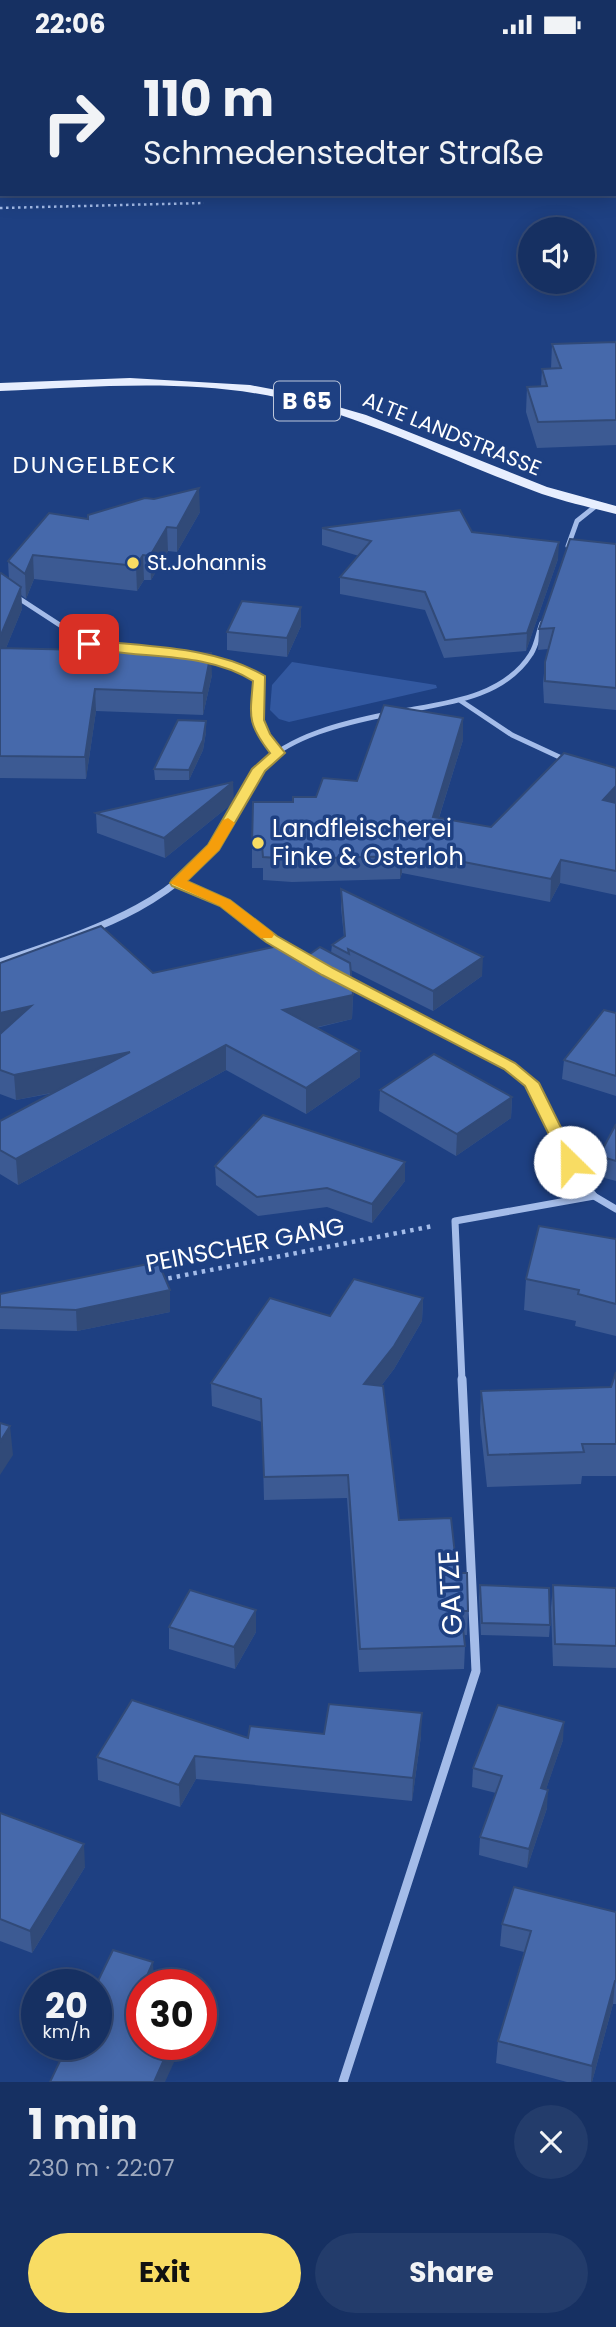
<!DOCTYPE html>
<meta charset="utf-8">
<style>
body{margin:0;font-family:Poppins,sans-serif;background:#233c6b;color:#f1f3f6;height:100vh;display:flex;flex-direction:column;font-size:26px;white-space:nowrap}
*{box-sizing:border-box;margin:0}
p{font-size:23px;color:#9ea9be}
.icon{flex:none;width:38px;height:38px;fill:none;stroke:currentColor;stroke-width:2;stroke-linecap:round;stroke-linejoin:round}
.map{position:relative;height:2033px;overflow:hidden}
.side{display:flex;flex-direction:column;background:#163062;flex:1}
.side>*{flex:none}
.hud{position:absolute;left:0px;top:0px;width:616px;height:147px;box-shadow:0 4px 18px #0003,0 0 0 2px #354b77;background:#163062;color:#f1f3f6;overflow:hidden}
.controls{position:absolute;left:518px;top:168px;display:grid;gap:14px}
.controls a{display:grid;place-items:center;width:77px;height:77px;border-radius:50%;background:#163062;box-shadow:0 4px 18px #0003,0 0 0 2px #354b77;font-size:35px}
.speed{position:absolute;left:21px;top:1920px;display:flex;gap:14px;font-size:35px;font-weight:700;text-align:center}
.speed>*{display:grid;place-content:center;width:91px;height:91px;border-radius:50%;background:#163062;box-shadow:0 4px 18px #0003,0 0 0 2px #354b77;line-height:1}
.speed small{font-size:18px;font-weight:400}
.speed .limit{border:10px solid #d22;background:#fff;color:#111}
.pin{position:absolute;display:grid;place-items:center;width:60px;height:60px;color:#fff;margin:-30px;border-radius:14px;box-shadow:0 4px 10px #0006}
.me{position:absolute;width:77px;margin:-38px;rotate:337deg;stroke-linejoin:round;filter:drop-shadow(0 0 5px #0008)}
.turn{display:flex;align-items:center;gap:24px;height:147px;padding:0 28px;font-size:32px}
.turn .icon{width:91px;height:91px;stroke-width:2.5}
.turn b{display:block;font-size:49px;line-height:60px}
.round{display:grid;place-items:center;flex:none;width:74px;height:74px;border-radius:37px;background:#233c6b}
.overview{display:flex;align-items:center;justify-content:space-between;height:119px;padding:0 28px}
h1{font-size:42px;font-weight:700;line-height:52px}
.button{display:flex;gap:14px;margin-top:auto;padding:14px 28px}
.button a{flex:1;height:80px;border-radius:42px;background:#f8dc63;color:#111;font-size:28px;font-weight:700;line-height:80px;text-align:center}
.button a+a{background:#233c6b;color:#f1f3f6}
.status{display:flex;justify-content:space-between;align-items:center;height:49px;padding:0 35px;background:#163062;direction:ltr}
.status svg{height:19px;fill:currentColor}
.map>svg:first-child{display:block}
.green{fill:#3258a0}
.lines{fill:none;stroke-linecap:round;stroke-linejoin:round}
.path-far1{stroke:#a4bce9;stroke-width:2.5;stroke-dasharray:2.5 3.5;stroke-linecap:butt}
.path{stroke:#a4bce9;stroke-width:4.5;stroke-dasharray:3.5 5;stroke-linecap:butt}
.minor-far2{stroke:#a4bce9;stroke-width:5}
.minor-far1{stroke:#a4bce9;stroke-width:7}
.minor{stroke:#a4bce9;stroke-width:9}
.primary{fill:#e7eefe;fill-rule:evenodd}
.wall{fill:#3c5a93}
.shaded-wall{fill:#314a78}
.building{fill:#4669ab;stroke:#314a78;stroke-width:2}
.route{fill:#f8dc63;stroke:#a18f40;stroke-width:2}
.slow{fill:#f59e0b}
.poi-dot{fill:#f8dc63;stroke:#1e4082;stroke-width:2.5}
.labels{text-anchor:middle;stroke-width:7;stroke-linejoin:round;paint-order:stroke}
.far-street-label{font-size:21px;fill:#fff;stroke:#1e4082}
.far-poi-label{font-size:21px;fill:#fff;stroke:#1e4082;text-anchor:start}
.shield{fill:#1e4082;stroke:#bcc6da;stroke-width:2}
.shield-label{font-size:23px;font-weight:bold;fill:#fff}
.far-quarter-label{font-size:23px;letter-spacing:2px;fill:#fff;stroke:#1e4082}
.poi-label{font-size:24px;fill:#fff;stroke:#1e4082;text-anchor:start}
.street-label{font-size:24px;fill:#fff;stroke:#1e4082}
.near-street-label{font-size:28px;fill:#fff;stroke:#1e4082}
</style>
<div class="status"><b>22:06</b><svg viewBox="0 0 49 12"><path d="M0 12V9h3v3zM5 12V6h3v6zM10 12V3h3v9zM15 12V0h3v12zM26 1h20v11H26zM47 4h2v5h-2z"/></svg></div>
<div class="map">
<svg width="616" height="2033" viewBox="0 0 616 2033">
<rect width="100%" height="100%" fill="#1e4082"/>
<polygon class="green" points="292,613 436,636 437,639 289,673 279,670 270,661 272,636"/>
<g class="lines">
<polyline class="path-far1" points="0,159 204,154"/>
<polyline class="path" points="160,1231 433,1177"/>
<g class="minor-far2">
<polyline points="568,497 577,472 597,456"/>
<polyline points="0,537 89,595 159,604"/>
<path d="M202,609L247,622L260,630C257,668 254,673 278,704"/>
<polyline points="461,652 512,686 568,712"/>
<path d="M403,662C448,654 504,648 531,605C537,596 538,584 542,574"/>
<path d="M226,779C237,760 245,738 258,721C285,687 348,673 388,665"/>
</g>
<g class="minor-far1">
<polyline points="177,834 225,854 271,890 290,901"/>
<path d="M0,913C84,884 179,858 227,777"/>
<polyline points="346,932 510,1017 531,1034 570,1113 594,1147 616,1160"/>
<polyline points="462,1332 455,1172 594,1147"/>
</g>
<polyline class="minor" points="343,2033 476,1622 462,1330"/>
<path class="primary" d="M130,329L250,336L287,343L366,366L547,438L616,457V465C589,458 560,452 534,442C450,411 368,369 280,349C189,329 92,338 0,342V334Z"/>
</g>
<g class="wall">
<polygon points="616,293 616,396 537,399 526,363 527,338 541,337 542,320 551,320 552,295"/>
<polygon points="200,463 177,503 168,502 151,531 144,531 137,542 34,530 26,550 21,546 22,560 6,599 212,626 203,666 96,662 86,730 0,729 0,525 9,530 8,512 88,470"/>
<polygon points="322,479 472,483 558,510 526,602 444,609 425,561 340,545 340,528 359,507 322,496"/>
<polygon points="616,495 616,661 544,654 543,635 545,613 548,600 538,601 539,580"/>
<polygon points="301,577 287,608 227,601 227,583"/>
<polygon points="206,672 206,683 203,701 189,731 155,731 154,720"/>
<polygon points="463,691 439,769 491,778 616,719 616,846 560,834 550,853 402,824 400,830 292,833 263,831 263,819 252,819 252,796 316,748"/>
<polygon points="234,753 165,809 97,784 96,764"/>
<polygon points="341,840 482,927 433,962 351,921 353,946 352,970 316,979 360,1028 306,1065 226,1021 18,1136 0,1125 0,1072 54,1044 16,1051 0,1045 0,914 153,924 331,904 332,896 344,888 341,859"/>
<polygon points="616,964 616,1047 562,1030 564,1011"/>
<polygon points="380,1041 512,1048 511,1069 456,1107 379,1062"/>
<polygon points="616,1075 616,1132 597,1127 599,1107"/>
<polygon points="215,1117 405,1132 372,1174 327,1158 258,1167 216,1136"/>
<polygon points="616,1190 616,1287 575,1277 576,1272 524,1261 526,1230"/>
<polygon points="170,1241 170,1263 77,1282 0,1280 0,1245"/>
<polygon points="423,1249 422,1272 394,1320 381,1337 399,1471 457,1524 468,1562 467,1586 464,1586 465,1597 464,1620 359,1623 347,1449 264,1451 262,1373 212,1357 211,1334 330,1267"/>
<polygon points="616,1323 616,1427 582,1427 581,1435 487,1438 480,1374 481,1342 611,1338"/>
<polygon points="480,1536 550,1576 549,1588 481,1586 479,1548"/>
<polygon points="553,1536 616,1539 616,1619 553,1617 551,1559"/>
<polygon points="256,1561 256,1583 235,1620 169,1600 169,1578"/>
<polygon points="324,1685 421,1687 412,1752 196,1730 180,1758 98,1731 97,1708 248,1689"/>
<polygon points="563,1691 546,1740 547,1759 527,1819 479,1806 480,1788 496,1744 472,1738 473,1719"/>
<polygon points="0,1764 85,1818 32,1904 0,1892"/>
<polygon points="616,1863 616,1955 613,1955 592,2033 567,2033 496,2014 498,1992 524,1903 500,1897 502,1875"/>
</g>
<g class="shaded-wall">
<polygon points="199,439 200,463 177,503 177,479"/>
<polygon points="167,478 168,502 151,531 150,507"/>
<polygon points="559,493 558,510 526,602 527,584"/>
<polygon points="33,506 34,530 26,550 25,525"/>
<polygon points="143,506 144,531 137,542 136,517"/>
<polygon points="21,538 22,560 0,614 0,588"/>
<polygon points="301,558 301,577 287,608 287,589"/>
<polygon points="211,604 212,626 203,666 203,644"/>
<polygon points="95,640 96,662 86,730 85,708"/>
<polygon points="463,669 463,691 432,791 433,768"/>
<polygon points="206,672 206,683 203,701 189,731 189,721"/>
<polygon points="233,733 234,753 165,809 164,789"/>
<polygon points="616,737 616,758 603,751"/>
<polygon points="402,801 402,824 400,830 400,807"/>
<polygon points="561,811 560,834 550,853 551,830"/>
<polygon points="483,908 482,927 433,962 433,942"/>
<polygon points="353,946 352,970 283,986 283,961"/>
<polygon points="31,957 0,990 0,964"/>
<polygon points="226,996 226,1021 18,1136 16,1110"/>
<polygon points="360,1002 360,1028 306,1065 306,1039"/>
<polygon points="130,1003 131,1028 16,1051 14,1026"/>
<polygon points="512,1048 511,1069 456,1107 457,1085"/>
<polygon points="405,1113 405,1132 372,1174 372,1155"/>
<polygon points="170,1241 170,1263 77,1282 76,1261"/>
<polygon points="423,1249 422,1272 394,1320 364,1359 364,1335"/>
<polygon points="10,1377 13,1406 0,1426 0,1393"/>
<polygon points="256,1561 256,1583 235,1620 234,1598"/>
<polygon points="422,1664 421,1687 412,1752 413,1729"/>
<polygon points="564,1673 563,1691 540,1758 541,1739"/>
<polygon points="195,1707 196,1730 180,1758 179,1736"/>
<polygon points="548,1741 547,1759 527,1819 529,1800"/>
<polygon points="84,1795 85,1818 32,1904 30,1882"/>
<polygon points="153,1913 154,1936 143,1936"/>
<polygon points="615,1932 613,1955 592,2033 591,2033 592,2017"/>
<polygon points="142,1938 142,1964 137,1948"/>
<polygon points="171,1995 175,1995 176,2009 165,2033 154,2033"/>
</g>
<g class="building">
<polygon points="616,293 616,371 538,373 527,338 547,337 542,320 561,319 552,295"/>
<polygon points="199,439 177,479 167,478 150,507 143,506 136,517 33,506 25,525 8,512 49,464 88,470 88,466 145,449 154,450"/>
<polygon points="460,461 472,483 559,493 527,584 445,591 425,543 340,528 371,492 322,479"/>
<polygon points="570,490 616,495 616,639 545,632 545,613 554,579 539,580"/>
<polygon points="1,524 21,538 0,588 0,525"/>
<polygon points="242,552 301,558 287,589 227,583"/>
<polygon points="0,597 1,597 0,599 211,604 203,644 95,640 85,708 0,707"/>
<polygon points="384,656 463,669 433,768 491,778 564,704 616,719 616,737 603,751 616,754 616,822 561,811 551,830 402,801 400,807 292,810 263,808 262,796 252,796 253,753 293,753 293,748 316,748 323,729 357,732"/>
<polygon points="178,671 206,672 203,691 189,721 154,720"/>
<polygon points="233,733 164,789 96,764"/>
<polygon points="341,840 483,908 433,942 348,900 349,905 332,896 345,887"/>
<polygon points="101,877 153,924 287,895 307,907 320,898 350,914 353,946 283,961 360,1002 306,1039 226,996 16,1110 0,1101 0,1072 130,1003 14,1026 0,1021 0,985 31,957 0,964 0,914"/>
<polygon points="604,961 616,964 616,1027 564,1011"/>
<polygon points="434,1005 512,1048 457,1085 380,1041"/>
<polygon points="263,1066 405,1113 372,1155 327,1139 257,1148 215,1117"/>
<polygon points="616,1075 616,1112 599,1107"/>
<polygon points="539,1177 616,1190 616,1255 578,1245 579,1241 526,1230"/>
<polygon points="158,1213 170,1241 76,1261 0,1258 0,1245"/>
<polygon points="354,1230 423,1249 394,1297 364,1335 383,1337 399,1471 451,1469 457,1524 467,1524 468,1562 461,1562 465,1597 360,1600 348,1426 264,1428 261,1350 211,1334 270,1249 330,1267"/>
<polygon points="616,1323 616,1395 582,1395 584,1403 488,1406 481,1342 611,1338"/>
<polygon points="0,1374 10,1377 0,1393"/>
<polygon points="480,1536 549,1539 550,1576 482,1574"/>
<polygon points="553,1536 616,1539 616,1597 555,1595"/>
<polygon points="190,1541 256,1561 234,1598 169,1578"/>
<polygon points="132,1651 248,1689 250,1677 324,1685 329,1655 422,1664 413,1729 195,1707 179,1736 97,1708"/>
<polygon points="498,1656 564,1673 541,1739 548,1741 529,1800 480,1788 502,1727 473,1719"/>
<polygon points="0,1764 84,1795 30,1882 0,1870"/>
<polygon points="514,1838 616,1863 616,1932 615,1932 592,2017 498,1992 531,1882 502,1875"/>
<polygon points="113,1901 153,1913 143,1936 142,1936 142,1938 137,1948 142,1949 142,1995 171,1995 154,2033 50,2033 68,1995 96,1995 96,1936"/>
</g>
<path class="route" d="M89,591C146,598 215,597 265,627L264,671L270,685L285,704L265,722L219,801L187,832L230,851L277,887L333,919L515,1014L539,1034L578,1113L576,1116H564L525,1037L504,1020L322,926L266,893L220,857L172,837L170,834L172,831L208,796L252,720L270,704C247,674 250,668 253,632C204,601 139,611 84,598L82,595Z"/>
<polygon class="slow" points="228,769 235,774 219,801 187,832 230,851 272,883 274,886 272,889 261,889 220,857 170,834 208,796 223,771"/>
<g class="poi-dot">
<circle cx="133" cy="514" r="7"/>
<circle cx="258" cy="794" r="7"/>
</g>
<g class="labels">
<g class="far-street-label">
<text transform="translate(452 385) rotate(22)" y="7">ALTE LANDSTRASSE</text>
</g>
<g class="far-poi-label">
<text x="147" y="521">St.Johannis</text>
</g>
<rect class="shield" x="274" y="332.5" width="66" height="39" rx="5"/>
<g class="shield-label">
<text x="307" y="360">B 65</text>
</g>
<g class="far-quarter-label">
<text x="95" y="424">DUNGELBECK</text>
</g>
<g class="poi-label">
<text x="272" y="788">Landfleischerei<tspan x="272" dy="28">Finke &amp; Osterloh</tspan></text>
</g>
<g class="street-label">
<text transform="translate(245 1196) rotate(-11)" y="8">PEINSCHER GANG</text>
</g>
<g class="near-street-label">
<text transform="translate(450 1544) rotate(-93)" y="10">GATZE</text>
</g>
</g>
</svg>
<div class="controls">
<a><svg class="icon" aria-label="sound" viewBox="0 0 24 24"><path d="M4 9h4l5-4v14l-5-4H4zM17 9q2 3 0 6"/></svg></a>
</div>
<div class="speed"><div>20<small>km/h</small></div><div class="limit">30</div></div>
<div class="pin" style="left:89px;top:595px;background:#d93025"><svg class="icon" aria-label="arrive" viewBox="0 0 24 24"><path d="M6 21V4h12l-3 4 3 4H6"/></svg></div>
<svg class="me" style="left:570px;top:1113px" viewBox="-20 -20 40 40"><circle r="19" fill="#fff"/><path d="M0-13L10 11 0 6-10 11z" fill="#f8dc63"/></svg>
<div class="hud">
<div class="turn"><svg class="icon" aria-label="right" viewBox="0 0 24 24"><path d="M7 20v-9h11M14 6l5 5-5 5"/></svg><div><b>110 m</b>Schmedenstedter Straße</div></div>
</div>
</div>
<section class="side">
<div class="overview"><div><h1>1 min</h1><p>230 m · 22:07</p></div><a class="round"><svg class="icon" aria-label="close" viewBox="0 0 24 24"><path d="M6 6l12 12M18 6L6 18"/></svg></a></div>
<div class="button"><a>Exit</a><a>Share</a></div>
</section>
